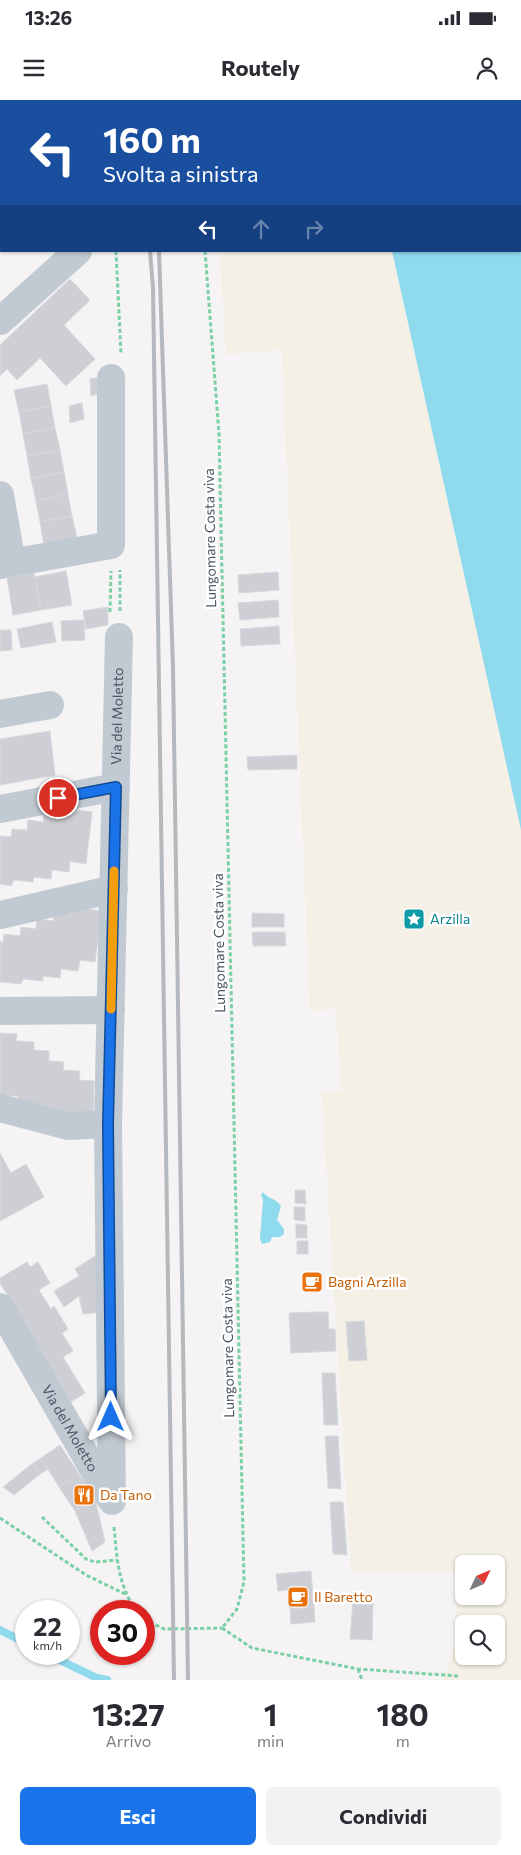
<!DOCTYPE html>
<html lang="it">
<style>
body{margin:0;font-family:Commissioner,sans-serif;background:#f2f2f3;color:#2b2b33;height:100vh;display:flex;flex-direction:column;font-size:19px;white-space:nowrap}
*{box-sizing:border-box;margin:0}
p{font-size:16px;color:#7c7c81}
.icon{flex:none;width:28px;height:28px;fill:none;stroke:currentColor;stroke-width:2;stroke-linecap:round;stroke-linejoin:round}
.map{position:relative;height:1580px;overflow:hidden}
.sheet{display:flex;flex-direction:column;background:#fff;flex:1}
.sheet>*{flex:none}
.guide{position:absolute;left:0px;top:0px;width:521px;height:152px;box-shadow:0 1px 4px #0004;background:#1a4fa0;color:#fff;overflow:hidden}
.needle{width:32px;rotate:46deg}
.tools{position:absolute;left:455px;top:1455px;display:grid;gap:10px}
.tools a{display:grid;place-items:center;width:50px;height:50px;border-radius:8px;background:#fff;box-shadow:0 1px 4px #0004;font-size:25px}
.speed{position:absolute;left:15px;top:1500px;display:flex;gap:10px;font-size:25px;font-weight:700;text-align:center}
.speed>*{display:grid;place-content:center;width:65px;height:65px;border-radius:50%;background:#fff;box-shadow:0 1px 4px #0004;line-height:1}
.speed small{font-size:12px;font-weight:400}
.speed .limit{border:8px solid #d22;background:#fff;color:#111}
.pin{position:absolute;display:grid;place-items:center;width:42px;height:42px;color:#fff;margin:-21px;border:2px solid #fff;border-radius:50%;box-shadow:0 1px 5px #0007}
.me{position:absolute;width:55px;margin:-28px;rotate:0deg;stroke-linejoin:round;filter:drop-shadow(0 0 4px #0008)}
.turn{display:flex;align-items:center;gap:18px;height:105px;padding:0 20px;font-size:22px}
.turn .icon{width:65px;height:65px;stroke-width:2.5}
.turn b{display:block;font-size:35px;line-height:42px}
.lanes{display:flex;align-items:center;height:48px;padding:0 20px;background:#0003;justify-content:center;gap:25px;direction:ltr}
.lanes .off{opacity:.35}
.eta{display:flex;justify-content:space-evenly;align-items:center;height:85px;text-align:center}
.eta b{font-size:30px;font-weight:700;line-height:35px}
.cta{display:flex;gap:10px;margin-top:auto;padding:10px 20px}
.cta a{flex:1;height:58px;border-radius:8px;background:#1a73e8;color:#fff;font-size:20px;font-weight:700;line-height:58px;text-align:center}
.cta a+a{background:#f2f2f3;color:#2b2b33}
.status{display:flex;justify-content:space-between;align-items:center;height:35px;padding:0 25px;background:#fff;direction:ltr}
.status svg{height:14px;fill:currentColor}
header{display:flex;justify-content:space-between;align-items:center;height:65px;padding:0 20px;background:#fff;font-size:22px;font-weight:700}
.map>svg:first-child{display:block}
.sand{fill:#f5f0e5;fill-rule:evenodd}
.water{fill:#90daee}
.lines{fill:none;stroke-linecap:round;stroke-linejoin:round}
.stream{stroke:#90daee;stroke-width:8}
.building{fill:#cdcfd5;stroke:#d7d9de}
.path{stroke:#7ad0a6;stroke-width:3;stroke-dasharray:4 2.5;stroke-linecap:butt}
.minor{stroke:#c1cad2;stroke-width:28}
.rail{stroke:#b5b8bd;stroke-width:4}
.route-casing{stroke:#114b97;stroke-width:12}
.route{stroke:#1a73e8;stroke-width:9}
.slow{stroke:#f59e0b;stroke-width:9}
.labels{text-anchor:middle;stroke-width:5;stroke-linejoin:round;paint-order:stroke}
.street-label{font-size:14px;fill:#4a5661;stroke:#fff}
.culture-label{font-size:14px;fill:#0d838f;stroke:#fff;text-anchor:start}
.food-label{font-size:14px;fill:#c56008;stroke:#fff;text-anchor:start}
</style>
<div class="status"><b>13:26</b><svg viewBox="0 0 49 12"><path d="M0 12V9h3v3zM5 12V6h3v6zM10 12V3h3v9zM15 12V0h3v12zM26 1h20v11H26zM47 4h2v5h-2z"/></svg></div>
<header><svg class="icon" aria-label="menu" viewBox="0 0 24 24"><path d="M4 6h16M4 12h16M4 18h16"/></svg>Routely<svg class="icon" aria-label="person" viewBox="0 0 24 24"><circle cx="12" cy="8" r="4"/><path d="M4 21q1-7 8-7t8 7"/></svg></header>
<div class="map">
<svg width="521" height="1580" viewBox="0 0 521 1580">
<rect width="100%" height="100%" fill="#f5f3f3"/>
<g class="sand">
<rect x="211" y="0" width="148" height="1"/>
<path d="M220,151H392L521,730V1580H443L457,1540L455,1473L351,1472L322,993L341,991L336,909L310,910L282,250L226,254ZM464,1464H496V1496H464ZM464,1524H496V1556H464Z"/>
</g>
<g class="water">
<polygon points="359,0 521,0 521,730 392,151 520,151 520,1"/>
<path d="M263,1092C268,1099 276,1098 281,1106L277,1120L284,1129V1134L280,1137H272L270,1142L262,1144L260,1139L263,1100L261,1095Z"/>
</g>
<g class="lines">
<g class="stream">
<polyline points="0,1530 26,1543"/>
<polyline points="47,1554 97,1578 107,1580"/>
</g>
</g>
<g class="building">
<polygon points="0,0 43,0 43,1 1,1 0,43"/>
<polygon points="70,179 90,200 64,225 95,259 66,286 40,258 17,280 7,269 0,276 0,245"/>
<polygon points="102,277 104,292 91,296 90,279"/>
<polygon points="47,284 51,306 19,312 14,290"/>
<polygon points="82,303 84,319 70,323 69,306"/>
<polygon points="51,306 55,328 23,334 19,312"/>
<polygon points="55,328 60,350 27,356 23,334"/>
<polygon points="60,350 64,372 31,379 27,356"/>
<polygon points="64,372 68,394 36,401 31,379"/>
<polygon points="68,394 72,416 40,422 36,401"/>
<polygon points="72,416 77,438 44,445 40,422"/>
<polygon points="66,471 72,505 41,510 35,477"/>
<polygon points="278,472 279,490 239,493 238,475"/>
<polygon points="34,473 41,510 13,515 7,478"/>
<polygon points="278,500 279,517 240,520 238,503"/>
<polygon points="108,507 108,525 86,529 83,511"/>
<polygon points="84,520 85,540 62,541 61,521"/>
<polygon points="52,522 56,542 21,548 17,529"/>
<polygon points="279,526 280,544 241,546 240,529"/>
<polygon points="0,530 11,530 12,550 0,551"/>
<polygon points="50,631 55,675 0,685 0,639"/>
<polygon points="297,655 297,669 248,670 247,657"/>
<polygon points="62,708 92,712 86,764 70,761 69,772 52,770 51,779 34,777 33,782 14,780 11,786 0,784 0,736 11,737 12,729 27,730 28,720 43,722 44,714 62,716"/>
<polygon points="72,807 102,811 95,862 80,860 78,871 61,869 60,878 43,876 43,881 23,879 21,884 0,882 0,842 3,842 4,834 20,836 21,827 36,829 37,819 53,821 54,812 71,814"/>
<polygon points="252,813 284,814 284,827 252,827"/>
<polygon points="252,832 285,832 286,846 253,846"/>
<polygon points="0,933 17,934 16,941 34,942 34,950 49,951 49,961 64,962 63,970 80,971 79,980 94,981 93,1020 17,1005 18,996 0,996"/>
<polygon points="0,1053 11,1073 26,1064 44,1097 0,1121"/>
<polygon points="295,1090 305,1090 306,1104 295,1103"/>
<polygon points="294,1107 305,1107 305,1121 294,1120"/>
<polygon points="296,1124 307,1125 307,1138 296,1138"/>
<rect x="297" y="1141" width="11" height="13"/>
<polygon points="104,1150 104,1212 83,1214 79,1196 64,1207 54,1191 79,1176 75,1169"/>
<polygon points="27,1162 30,1167 38,1162 50,1183 39,1190 51,1209 54,1206 68,1229 62,1233 73,1251 63,1257 85,1293 71,1302 0,1183 0,1178"/>
<polygon points="317,1212 328,1212 329,1229 335,1229 336,1251 291,1253 289,1213"/>
<polygon points="364,1221 367,1260 349,1261 346,1222"/>
<polygon points="322,1273 335,1273 338,1325 324,1325"/>
<polygon points="325,1336 338,1336 341,1389 328,1388"/>
<polygon points="60,1345 79,1374 59,1387 41,1358"/>
<polygon points="41,1358 48,1369 40,1374 33,1363"/>
<polygon points="33,1363 40,1374 14,1395 3,1387"/>
<polygon points="79,1374 95,1398 75,1411 59,1387"/>
<polygon points="95,1398 105,1442 92,1451 75,1411"/>
<polygon points="330,1402 343,1402 347,1455 333,1454"/>
<polygon points="311,1471 314,1507 290,1509 289,1490 278,1491 276,1474"/>
<polygon points="353,1500 373,1501 372,1540 350,1539"/>
<polygon points="314,1507 315,1522 291,1524 290,1509"/>
</g>
<g class="lines">
<g class="path">
<polyline points="104,0 104,1"/>
<polyline points="195,0 195,1"/>
<polyline points="116,151 121,254"/>
<polyline points="205,151 219,334 244,1482 237,1509 222,1528"/>
<polyline points="120,511 120,470"/>
<polyline points="110,512 111,471"/>
<polyline points="42,1417 86,1459 95,1462 117,1460"/>
<polyline points="0,1418 86,1475 125,1494"/>
<path d="M114,1427C117,1459 118,1484 136,1511"/>
<polyline points="144,1519 164,1529 222,1528"/>
<polyline points="222,1528 252,1548 358,1569 458,1576"/>
<polyline points="358,1569 362,1580"/>
</g>
<g class="minor">
<polyline points="55,0 55,1"/>
<polyline points="0,72 1,71"/>
<polyline points="0,221 78,151"/>
<polyline points="0,395 12,463"/>
<polyline points="0,465 111,445 111,278"/>
<polyline points="0,614 50,605"/>
<polyline points="0,709 116,687"/>
<polyline points="0,815 114,789"/>
<polyline points="0,911 111,910"/>
<polyline points="0,1008 68,1026 108,1024"/>
<path id="s1" d="M0,1207L110,1398"/>
<path id="s2" d="M112,1401L108,1024L119,537"/>
</g>
<g class="rail">
<polyline points="139,0 139,1"/>
<polyline points="149,0 149,1"/>
<polyline points="150,151 153,188 174,1580"/>
<polyline points="159,151 173,568 188,1580"/>
</g>
</g>
<g class="lines">
<g class="route-casing">
<polyline id="route" points="58,698 116,687 108,1024 111,1317"/>
</g>
<use href="#route" class="route"/>
<polyline class="slow" points="111,909 114,771"/>
</g>
<defs>
<g id="sight-square" transform="scale(1.125)"><rect x="-9" y="-9" width="18" height="18" rx="4" fill="#0f9aa8" stroke="#fff"/><path d="M0-6L1.8-2.2L6-1.7L2.9 1.2L3.7 5.4L0 3.3L-3.7 5.4L-2.9 1.2L-6-1.7L-1.8-2.2Z" fill="#fff"/></g>
<g id="cafe-square" transform="scale(1.125)"><rect x="-9" y="-9" width="18" height="18" rx="4" fill="#e8710a" stroke="#fff"/><path d="M-5.5-4.5H6V0H3Q3 3.5 0 3.5H-2.5Q-5.5 3.5-5.5 0ZM3-3.2v2h1.7v-2ZM-6 4.5H4V6H-6Z" fill="#fff"/></g>
<g id="restaurant-square" transform="scale(1.125)"><rect x="-9" y="-9" width="18" height="18" rx="4" fill="#e8710a" stroke="#fff"/><path d="M-5-6h1v4h1v-4h1v4h1v-4h1v5L-1.5 .5V6h-2V.5L-5-1ZM5-6V6H3V1.5H1.5Q1.5-4 5-6Z" fill="#fff"/></g>
</defs>
<g fill-rule="evenodd">
<use href="#sight-square" x="414" y="819"/>
<use href="#cafe-square" x="312" y="1182"/>
<use href="#restaurant-square" x="84" y="1395"/>
<use href="#cafe-square" x="298" y="1497"/>
</g>
<g class="labels">
<g class="street-label">
<text transform="translate(210 438) rotate(-91)" y="5">Lungomare Costa viva</text>
<text dy="5" stroke="none"><textPath href="#s2" startOffset="785">Via del Moletto</textPath></text>
<text transform="translate(219 843) rotate(-91)" y="5">Lungomare Costa viva</text>
<text transform="translate(228 1248) rotate(-91)" y="5">Lungomare Costa viva</text>
<text dy="5" stroke="none"><textPath href="#s1" startOffset="140">Via del Moletto</textPath></text>
</g>
<g class="culture-label">
<text x="430" y="824">Arzilla</text>
</g>
<g class="food-label">
<text x="328" y="1187">Bagni Arzilla</text>
<text x="100" y="1400">Da Tano</text>
<text x="314" y="1502">Il Baretto</text>
</g>
</g>
</svg>
<div class="tools">
<a><svg class="needle" viewBox="-14 -14 28 28"><path d="M0-13l5 13h-10z" fill="#e53935"/><path d="M0 13l5-13h-10z" fill="#7c7c81"/></svg></a>
<a><svg class="icon" aria-label="search" viewBox="0 0 24 24"><circle cx="10" cy="10" r="6"/><path d="M15 15l6 6"/></svg></a>
</div>
<div class="speed"><div>22<small>km/h</small></div><div class="limit">30</div></div>
<div class="pin" style="left:58px;top:698px;background:#d93025"><svg class="icon" aria-label="arrive" viewBox="0 0 24 24"><path d="M6 21V4h12l-3 4 3 4H6"/></svg></div>
<svg class="me" style="left:111px;top:1317px" viewBox="-20 -20 40 40"><path d="M0-17L14 15 0 8-14 15z" fill="#1a73e8" stroke="#fff" stroke-width="4"/></svg>
<div class="guide">
<div class="turn"><svg class="icon" aria-label="left" viewBox="0 0 24 24"><path d="M17 20v-9H6M10 6l-5 5 5 5"/></svg><div><b>160 m</b>Svolta a sinistra</div></div>
<div class="lanes"><svg class="icon" aria-label="left" viewBox="0 0 24 24"><path d="M17 20v-9H6M10 6l-5 5 5 5"/></svg><svg class="icon off" aria-label="ahead" viewBox="0 0 24 24"><path d="M12 20V5M6 11l6-6 6 6"/></svg><svg class="icon off" aria-label="right" viewBox="0 0 24 24"><path d="M7 20v-9h11M14 6l5 5-5 5"/></svg></div>
</div>
</div>
<section class="sheet">
<div class="eta">
<div><b>13:27</b><p>Arrivo</p></div>
<div><b>1</b><p>min</p></div>
<div><b>180</b><p>m</p></div>
</div>
<div class="cta"><a>Esci</a><a>Condividi</a></div>
</section>
